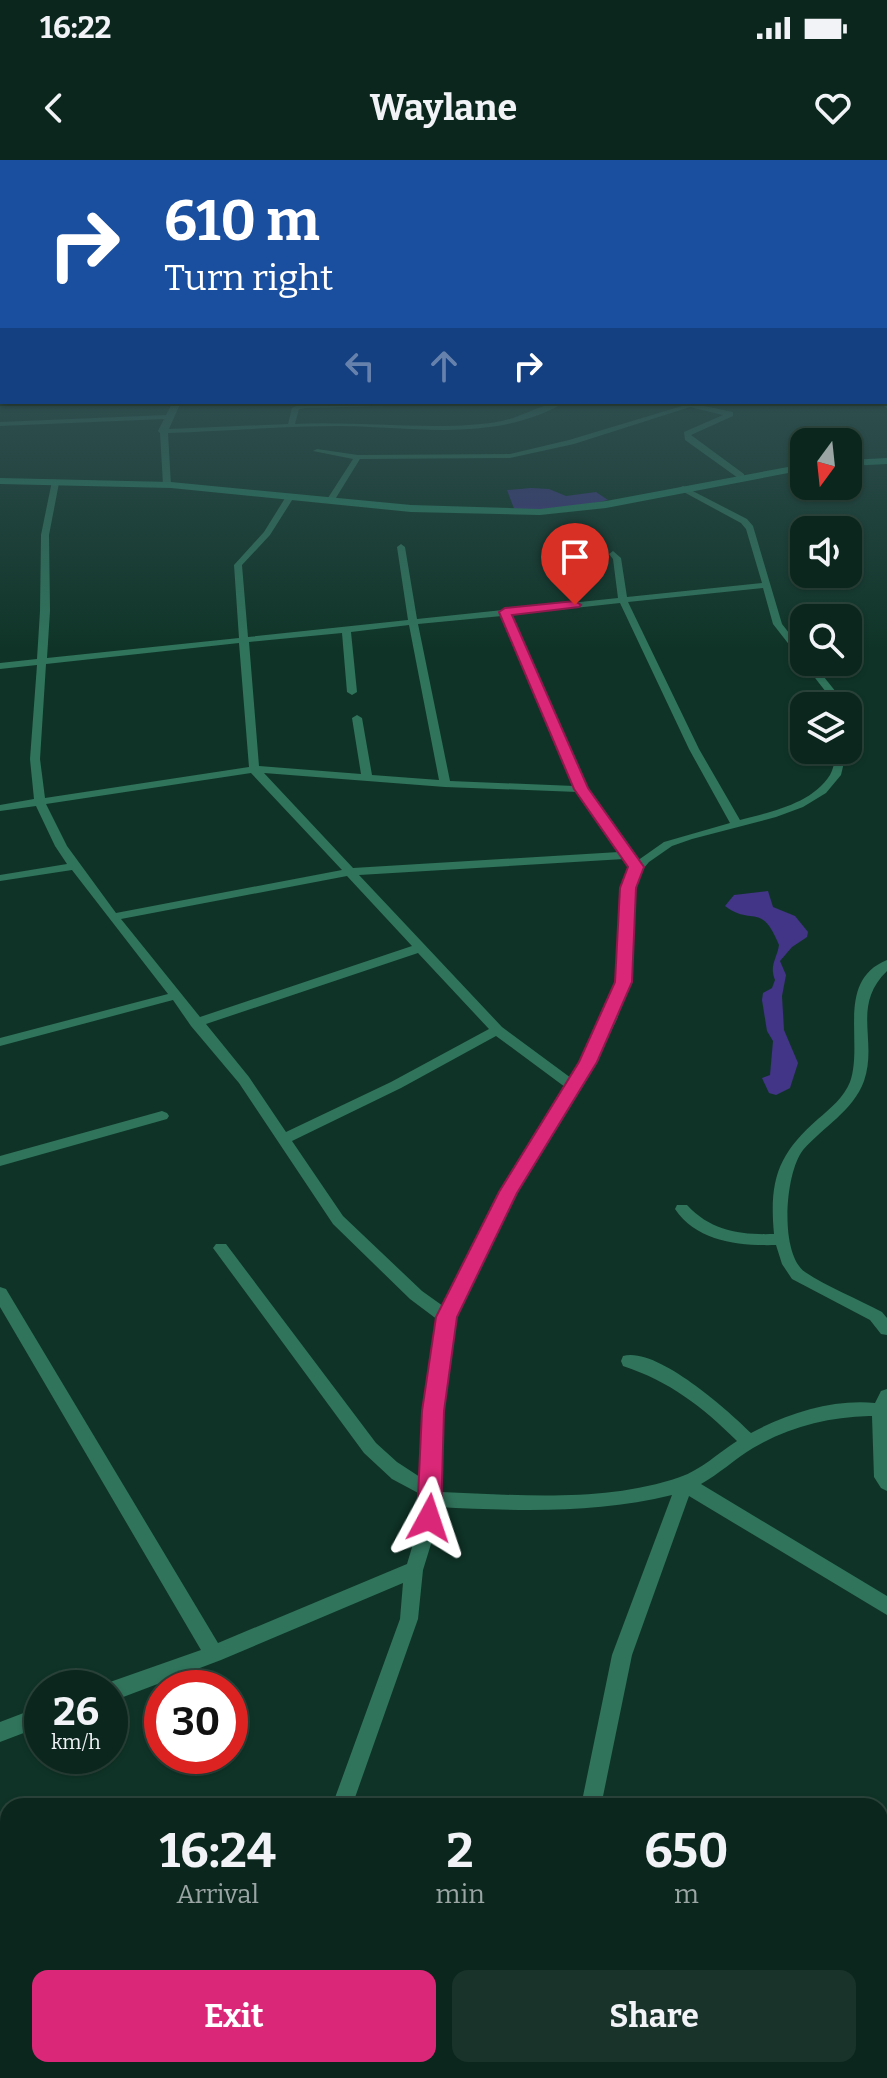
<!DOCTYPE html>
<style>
body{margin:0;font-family:Bitter,serif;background:#19332a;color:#f1f3f6;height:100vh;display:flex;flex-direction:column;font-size:30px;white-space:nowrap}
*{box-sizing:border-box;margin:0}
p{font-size:26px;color:#9aa5a4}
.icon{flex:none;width:44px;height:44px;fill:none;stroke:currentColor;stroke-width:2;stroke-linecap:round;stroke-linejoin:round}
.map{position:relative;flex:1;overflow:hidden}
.panel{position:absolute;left:0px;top:1638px;width:888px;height:280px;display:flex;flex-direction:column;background:#0b271d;border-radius:24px 24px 0 0;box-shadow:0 2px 6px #0004,0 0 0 2px #2b443b}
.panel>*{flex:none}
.banner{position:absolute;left:0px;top:0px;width:888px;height:244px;box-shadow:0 2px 6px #0004,0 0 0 2px #2b443b;background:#1a4fa0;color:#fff;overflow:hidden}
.needle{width:52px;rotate:195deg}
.buttons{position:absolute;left:790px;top:268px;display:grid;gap:16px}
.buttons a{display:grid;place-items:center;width:72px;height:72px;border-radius:16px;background:#0b271d;box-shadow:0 2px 6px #0004,0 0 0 2px #2b443b;font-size:40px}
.speed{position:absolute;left:24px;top:1510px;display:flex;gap:16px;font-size:40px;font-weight:700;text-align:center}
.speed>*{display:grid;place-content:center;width:104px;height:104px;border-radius:50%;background:#0b271d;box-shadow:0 2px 6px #0004,0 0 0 2px #2b443b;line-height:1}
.speed small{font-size:20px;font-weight:400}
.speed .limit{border:12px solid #d22;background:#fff;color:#111}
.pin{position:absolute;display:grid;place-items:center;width:68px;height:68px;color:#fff;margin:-82px -34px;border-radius:50% 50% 50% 0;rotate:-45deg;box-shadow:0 0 8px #0007}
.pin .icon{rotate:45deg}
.me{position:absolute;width:88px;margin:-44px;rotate:5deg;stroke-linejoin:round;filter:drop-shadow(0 0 6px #0008)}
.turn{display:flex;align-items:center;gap:28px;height:168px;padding:0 32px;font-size:36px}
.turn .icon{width:104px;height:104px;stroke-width:2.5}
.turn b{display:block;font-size:56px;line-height:68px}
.lanes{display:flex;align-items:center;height:76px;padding:0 32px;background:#0003;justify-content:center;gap:40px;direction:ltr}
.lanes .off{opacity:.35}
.eta{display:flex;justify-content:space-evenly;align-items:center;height:136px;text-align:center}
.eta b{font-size:48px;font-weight:700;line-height:56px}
.primary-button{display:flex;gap:16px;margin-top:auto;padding:16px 32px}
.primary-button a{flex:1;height:92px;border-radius:16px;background:#db2777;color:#fff;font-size:32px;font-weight:700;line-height:92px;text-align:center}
.primary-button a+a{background:#19332a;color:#f1f3f6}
.status{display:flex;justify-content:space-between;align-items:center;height:56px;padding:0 40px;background:#0b271d;direction:ltr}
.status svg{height:22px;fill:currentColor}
header{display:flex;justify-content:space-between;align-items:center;height:104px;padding:0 32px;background:#0b271d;font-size:36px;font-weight:700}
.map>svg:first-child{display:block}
.green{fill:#423486}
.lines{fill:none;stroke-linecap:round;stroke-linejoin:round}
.street{fill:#30745c;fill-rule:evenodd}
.secondary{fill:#2a8265;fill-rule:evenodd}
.primary{fill:#258f6e;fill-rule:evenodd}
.route{fill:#db2777;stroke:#8e194d;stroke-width:2}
</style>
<div class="status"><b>16:22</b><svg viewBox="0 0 49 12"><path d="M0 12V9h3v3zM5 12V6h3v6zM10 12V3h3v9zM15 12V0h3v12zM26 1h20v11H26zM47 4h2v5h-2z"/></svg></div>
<header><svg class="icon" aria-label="back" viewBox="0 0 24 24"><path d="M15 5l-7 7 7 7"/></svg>Waylane<svg class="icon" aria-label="heart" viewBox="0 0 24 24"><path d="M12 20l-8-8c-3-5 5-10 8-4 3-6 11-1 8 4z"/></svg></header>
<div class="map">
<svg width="887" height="1918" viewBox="0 0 887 1918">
<rect width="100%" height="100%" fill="#0f3427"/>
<g class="green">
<polygon points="531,328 549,329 566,336 596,332 608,340 574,347 515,351 507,330"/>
<path d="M768,731L773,747L795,756L808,772L807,777L792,787L780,801L786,815L782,836L784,870L798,903L790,928L776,935L769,933L762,918L770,915L773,881L767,871L762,840L763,833L772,828L775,820C769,805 777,799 779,785C761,741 753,767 725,746L734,735Z"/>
</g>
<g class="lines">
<g class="street">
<rect x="0" y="235" width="2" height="4"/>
<path d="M173,242H181L169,269L288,264L292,248L296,246L383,242H475L471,244L305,248L299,249L295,264C357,261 420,270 481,264C493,263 506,261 518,256C533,251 548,242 565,242C497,283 415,267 341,266C283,266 225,271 168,273L171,325L167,327L163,325L160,273L158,271L164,259L0,266V262L166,255Z"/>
<polygon points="684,242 733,252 733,256 691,275 744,314 744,318 738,318 685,280 684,272 723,255 690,247 574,284 510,298 360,299 334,341 330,343 326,341 353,299 313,291 317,289 358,295 510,294 569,280 682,246 680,244"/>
<path d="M52,321L59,323L49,375L50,451L47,498L239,478L234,405L264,372L287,335H290L294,337L270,375L242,405L248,477L408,460L397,387L401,384L405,387L417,459L618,438L613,399L609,394L613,391L621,398L627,437L762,423L746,369L741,363L680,330L679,328L683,326L747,359L753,366L782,464L804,492V502H812L836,532L840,546H830L826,532L773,464L763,428L628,442L699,589L740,660C770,652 812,644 830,615C834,608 835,598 837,590H847L841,615L826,633L803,647L776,657L692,679L672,686L649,702L637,716L632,745L631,811L629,824L617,859L600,893L504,1053L479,1103L454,1159L445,1229L441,1332C518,1335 605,1343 680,1317C701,1310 718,1293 737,1281C703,1247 669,1221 623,1206L621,1201L623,1196C656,1186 728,1250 751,1273C788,1253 833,1239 875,1243L881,1231L887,1229V1331L881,1328L874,1317L872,1256H869C828,1257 789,1267 753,1288C735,1299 719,1314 701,1324L887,1436V1455L689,1336L632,1495L601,1646H581L612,1495L672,1335C595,1354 516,1351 438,1347L431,1384L423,1410L418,1459L352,1646H332L400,1459L403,1423L221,1500L110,1542V1528H102L110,1522L201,1490L0,1147V1127L6,1129L218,1483L407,1404L413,1384L422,1335L392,1319L364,1293L216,1092L213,1088L216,1084H226L376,1283L397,1302L423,1319L429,1229L438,1160L410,1139L333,1064L239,923L191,866L173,840L0,886V878L168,834L72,710L0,721V715L67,704L55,686L36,646L0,651V645L34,639L30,599L37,505L0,509V503L37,499L40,451L41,375ZM620,443L689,589L730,663L664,682L637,701L586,629L511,455ZM502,456L574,626L450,621L418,464ZM409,465L439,620L372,615L362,558L357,555L352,558L361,614L259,606L249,482L342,473L347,532L352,535L357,532L351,472ZM239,483L249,607L45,638L40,599L46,504ZM251,613L342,710L116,753L67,686L46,644ZM264,613L445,627L578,632L619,692L353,708ZM624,699L627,703L634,704L626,716L622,729L617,824L604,859L571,918L502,867L359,715ZM347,716L412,786L200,857L121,759ZM418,793L489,869L391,922L286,972L249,917L206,864ZM496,876L565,927L489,1053L443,1146L422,1131L343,1056L292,981L401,928Z"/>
<path d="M887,800V811C851,846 878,880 864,921C853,951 823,967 803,990C785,1013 779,1093 805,1112C827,1127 858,1139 882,1152L887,1158V1175L881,1174L870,1160L792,1119L782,1104L776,1085C740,1086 697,1082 675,1049L677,1045H687C711,1071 740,1075 774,1074C769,1020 778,994 818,959C830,949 844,937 850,922C864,883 835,821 887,800Z"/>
<polygon points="162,951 167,953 169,956 167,959 0,1006 0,996"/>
<polygon points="42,1546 42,1566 0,1582 0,1562"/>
<polygon points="887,1690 887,1728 880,1731 880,1693"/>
<polygon points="220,1910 244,1910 241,1918 217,1918"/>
<polygon points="441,1910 465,1910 462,1918 438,1918"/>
</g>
<g class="secondary">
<polygon points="887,298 887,304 848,306 848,300"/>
<polygon points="804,304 804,310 606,348 540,355 411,352 171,328 0,324 0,318 171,322 411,345 540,349 606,341"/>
</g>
<polygon class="primary" points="887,240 887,248 877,242 886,242"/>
</g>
<linearGradient id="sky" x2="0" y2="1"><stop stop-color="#081d15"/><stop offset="0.45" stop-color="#315052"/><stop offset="1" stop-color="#315052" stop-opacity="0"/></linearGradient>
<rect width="887" height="489" fill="url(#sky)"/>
<polygon class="route" points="575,441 581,445 579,447 512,455 588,628 644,707 636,728 632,822 597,902 517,1033 457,1157 444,1251 441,1358 437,1365 429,1368 421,1365 417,1358 422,1251 436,1157 499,1032 579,902 615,822 620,728 628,707 574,629 499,452 505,448"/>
</svg>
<div class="buttons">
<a><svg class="needle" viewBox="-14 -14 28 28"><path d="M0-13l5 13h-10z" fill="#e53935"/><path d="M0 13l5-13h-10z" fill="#9aa5a4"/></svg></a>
<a><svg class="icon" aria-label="sound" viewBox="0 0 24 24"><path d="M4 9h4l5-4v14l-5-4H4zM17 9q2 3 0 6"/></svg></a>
<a><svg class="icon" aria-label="search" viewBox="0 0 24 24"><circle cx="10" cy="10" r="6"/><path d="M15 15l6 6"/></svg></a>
<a><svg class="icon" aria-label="layers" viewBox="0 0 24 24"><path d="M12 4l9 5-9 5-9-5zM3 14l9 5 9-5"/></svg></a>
</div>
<div class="speed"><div>26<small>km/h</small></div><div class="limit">30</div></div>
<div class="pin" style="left:575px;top:445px;background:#d93025"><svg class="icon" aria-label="arrive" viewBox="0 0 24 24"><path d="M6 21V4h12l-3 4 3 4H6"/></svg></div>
<svg class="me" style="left:429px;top:1358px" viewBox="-20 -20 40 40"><path d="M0-17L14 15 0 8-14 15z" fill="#db2777" stroke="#fff" stroke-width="4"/></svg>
<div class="banner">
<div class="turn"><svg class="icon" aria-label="right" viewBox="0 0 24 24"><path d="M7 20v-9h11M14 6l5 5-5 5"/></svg><div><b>610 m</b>Turn right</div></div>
<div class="lanes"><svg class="icon off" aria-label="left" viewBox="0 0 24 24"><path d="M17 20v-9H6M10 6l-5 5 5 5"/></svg><svg class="icon off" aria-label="ahead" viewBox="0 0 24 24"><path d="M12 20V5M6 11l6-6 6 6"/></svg><svg class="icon" aria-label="right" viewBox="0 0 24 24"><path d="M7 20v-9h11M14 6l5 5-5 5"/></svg></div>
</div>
<section class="panel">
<div class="eta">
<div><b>16:24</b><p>Arrival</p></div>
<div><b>2</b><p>min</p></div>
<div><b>650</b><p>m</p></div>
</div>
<div class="primary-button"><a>Exit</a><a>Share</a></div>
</section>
</div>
